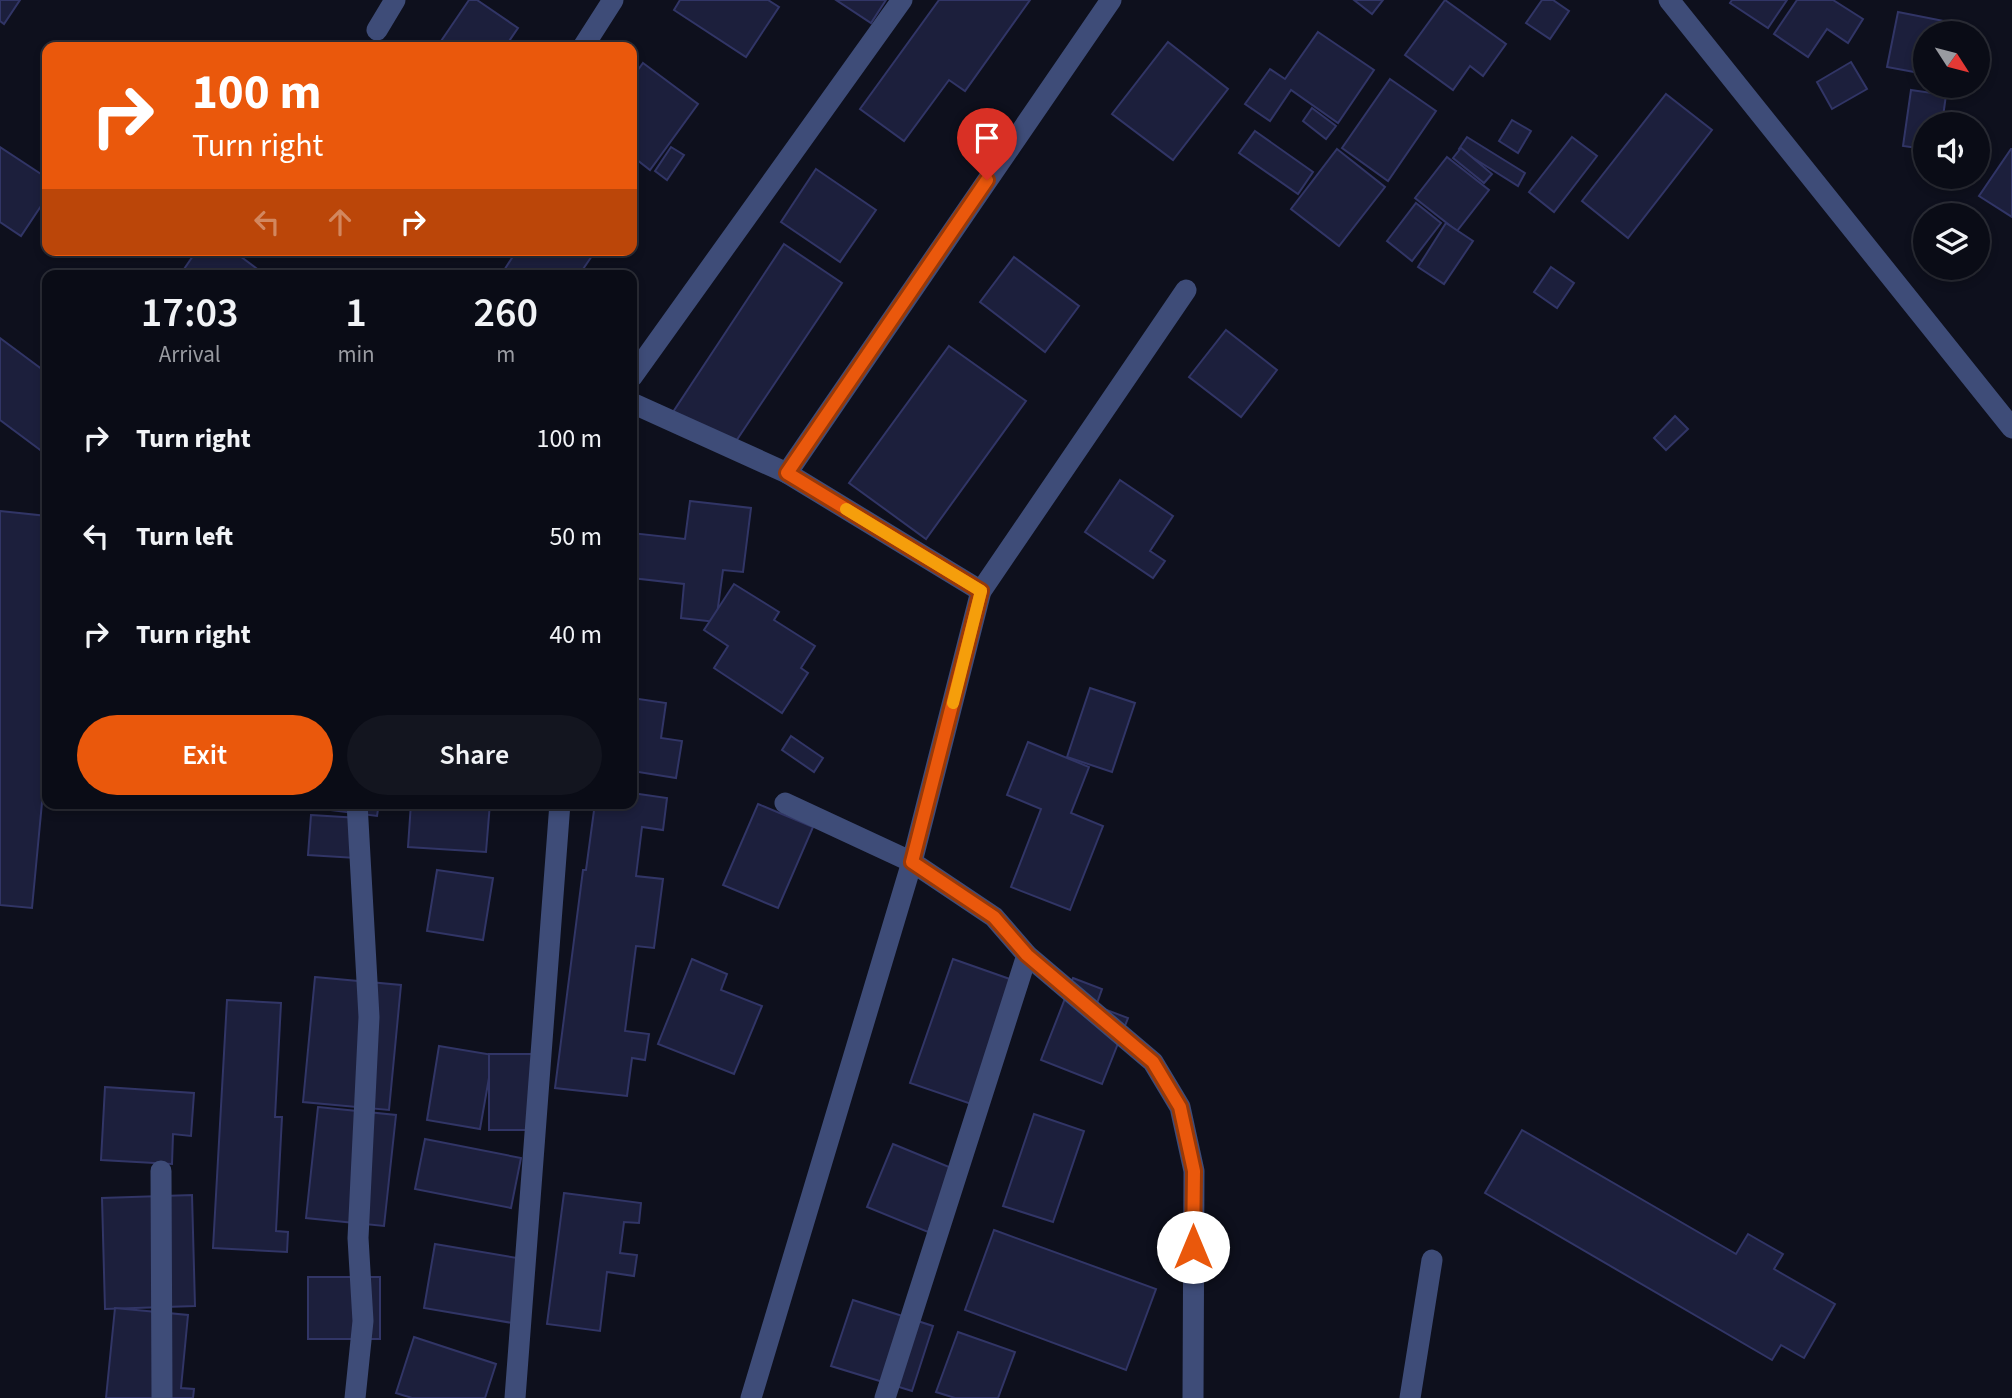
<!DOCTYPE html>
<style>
body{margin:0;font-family:"Source Sans 3",sans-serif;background:#13151f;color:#f1f3f6;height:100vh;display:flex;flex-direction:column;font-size:26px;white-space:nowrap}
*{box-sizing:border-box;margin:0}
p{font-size:23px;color:#999ba1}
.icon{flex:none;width:38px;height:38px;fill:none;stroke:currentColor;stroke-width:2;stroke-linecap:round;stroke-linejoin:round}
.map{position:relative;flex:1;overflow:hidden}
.panel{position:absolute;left:42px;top:270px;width:595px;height:539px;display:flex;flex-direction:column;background:#0a0c16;border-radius:14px;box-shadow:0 4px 10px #0003,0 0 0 2px #2a2c35}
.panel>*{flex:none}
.top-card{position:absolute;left:42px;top:42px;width:595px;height:214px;border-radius:14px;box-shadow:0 4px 10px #0003,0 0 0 2px #2a2c35;background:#ea580c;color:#fff;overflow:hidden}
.needle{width:46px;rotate:126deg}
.fabs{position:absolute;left:1913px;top:21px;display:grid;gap:14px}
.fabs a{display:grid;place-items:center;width:77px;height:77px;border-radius:50%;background:#0a0c16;box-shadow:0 4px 10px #0003,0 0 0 2px #2a2c35;font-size:35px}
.pin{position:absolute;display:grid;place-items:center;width:60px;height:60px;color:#fff;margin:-72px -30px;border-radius:50% 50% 50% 0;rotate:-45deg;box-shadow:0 0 7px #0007}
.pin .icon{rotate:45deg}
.me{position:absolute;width:77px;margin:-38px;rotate:0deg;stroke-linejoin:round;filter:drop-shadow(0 0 5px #0008)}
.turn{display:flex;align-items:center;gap:24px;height:147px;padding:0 35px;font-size:32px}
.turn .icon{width:91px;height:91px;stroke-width:2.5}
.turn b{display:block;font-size:49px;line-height:60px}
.lanes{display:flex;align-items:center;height:66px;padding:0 35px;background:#0003;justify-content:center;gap:35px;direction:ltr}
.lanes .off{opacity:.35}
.eta{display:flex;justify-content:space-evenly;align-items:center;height:119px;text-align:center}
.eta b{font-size:42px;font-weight:600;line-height:49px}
.button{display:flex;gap:14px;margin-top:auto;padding:14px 35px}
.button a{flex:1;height:80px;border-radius:42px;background:#ea580c;color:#fff;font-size:28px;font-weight:600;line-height:80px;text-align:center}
.button a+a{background:#13151f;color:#f1f3f6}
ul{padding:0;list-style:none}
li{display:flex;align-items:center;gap:21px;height:98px;padding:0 35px}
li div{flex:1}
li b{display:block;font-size:26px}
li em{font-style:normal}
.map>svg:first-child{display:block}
.building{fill:#1c1f3c;stroke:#313566;stroke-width:2}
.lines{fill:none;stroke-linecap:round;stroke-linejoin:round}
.minor{stroke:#3e4c78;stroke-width:21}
.route-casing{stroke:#983908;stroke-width:18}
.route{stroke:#ea580c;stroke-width:12}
.slow{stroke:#f59e0b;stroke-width:12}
</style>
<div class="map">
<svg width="2012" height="1398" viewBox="0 0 2012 1398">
<rect width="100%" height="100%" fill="#0e101d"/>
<g class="building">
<polygon points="0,0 20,0 4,24 0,21"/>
<polygon points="469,0 477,0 518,28 505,47 437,47"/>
<polygon points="680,0 768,0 779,7 746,57 674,10"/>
<polygon points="836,0 886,0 871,23"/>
<polygon points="939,0 1030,0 965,91 949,80 904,141 860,109"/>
<polygon points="1354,0 1383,0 1372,14"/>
<polygon points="1445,0 1506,44 1483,76 1470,66 1453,90 1405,55"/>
<polygon points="1542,0 1553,0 1569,11 1550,39 1526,23"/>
<polygon points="1732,0 1787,0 1768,28 1730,3"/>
<polygon points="1797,0 1833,0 1863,19 1848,43 1827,29 1808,57 1774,34"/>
<polygon points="1898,12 1964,25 1962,33 1925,33 1925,74 1887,67"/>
<polygon points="1318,32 1374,70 1338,123 1291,90 1270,121 1245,104 1270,69 1285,79"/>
<polygon points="1168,42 1228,89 1173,160 1112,114"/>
<polygon points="1851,62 1867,89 1832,109 1817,82"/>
<polygon points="643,63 698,104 650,170 632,156 632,78"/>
<polygon points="1390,79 1436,111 1388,181 1342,148"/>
<polygon points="1911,90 1946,95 1942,124 1925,124 1925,149 1903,146"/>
<polygon points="1666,94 1712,130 1628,238 1582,201"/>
<polygon points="1312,108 1336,126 1326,139 1303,121"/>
<polygon points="1512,120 1531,131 1518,153 1499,141"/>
<polygon points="1255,131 1313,172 1298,194 1239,153"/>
<polygon points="1467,137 1525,173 1518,186 1459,149"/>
<polygon points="1572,137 1597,156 1554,212 1529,192"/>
<polygon points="0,147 47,178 47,197 21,236 0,222"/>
<polygon points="671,147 684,155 667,180 655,171"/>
<polygon points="1461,148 1492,174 1484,183 1453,158"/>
<polygon points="1337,149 1385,187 1339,246 1291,209"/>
<polygon points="2011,149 2012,149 2012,217 1979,196"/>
<polygon points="1447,157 1489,190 1457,231 1415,198"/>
<polygon points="816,169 876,210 840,262 781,222"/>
<polygon points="1416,203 1441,223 1412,261 1387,241"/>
<polygon points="1446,223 1473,241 1444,284 1418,267"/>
<polygon points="784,244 842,283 730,450 673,412"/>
<polygon points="197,250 232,250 260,271 258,275 180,275"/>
<polygon points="517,250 596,250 579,275 501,275"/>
<polygon points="1014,257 1079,306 1045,352 980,302"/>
<polygon points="1551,267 1574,283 1557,308 1534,292"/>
<polygon points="1226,330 1277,370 1241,417 1189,377"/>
<polygon points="0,338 47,373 47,455 0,420"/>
<polygon points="949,346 1026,401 926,539 849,483"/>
<polygon points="1675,416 1688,429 1666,450 1654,438"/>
<polygon points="1120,480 1173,516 1150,551 1165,561 1153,578 1085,532"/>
<polygon points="690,501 751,508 743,572 723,570 716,622 681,618 684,584 632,578 632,533 685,539"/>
<polygon points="0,511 47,516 47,750 32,908 0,905"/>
<polygon points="734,584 779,612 774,620 815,646 801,668 808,673 782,713 714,668 728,646 704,630"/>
<polygon points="1090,688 1135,703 1112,772 1067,757"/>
<polygon points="632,698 666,703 661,738 682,741 676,778 632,771"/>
<polygon points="791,736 823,758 814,772 782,750"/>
<polygon points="1028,742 1089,767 1071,813 1103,826 1070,910 1011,887 1041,809 1007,795"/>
<polygon points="632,793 667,798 663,830 642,827 636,876 663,879 654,948 636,946 625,1031 649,1034 645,1060 632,1058 627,1096 555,1088 583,870 586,870 595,803 632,803"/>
<polygon points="315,803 379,803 377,816 314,808"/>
<polygon points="411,803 490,803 486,852 408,847"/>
<polygon points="758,804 813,827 778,908 723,885"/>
<polygon points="311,815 359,818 356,858 308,855"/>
<polygon points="437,870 493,878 483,940 427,931"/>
<polygon points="692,959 727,974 721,990 762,1006 734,1074 658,1044"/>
<polygon points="953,959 1027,985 983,1108 910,1083"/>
<polygon points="315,977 401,985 389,1110 303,1102"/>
<polygon points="1073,978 1102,989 1096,1006 1128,1018 1102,1084 1041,1060"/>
<polygon points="227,1000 281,1003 275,1117 282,1117 276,1231 288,1232 287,1252 213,1248"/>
<polygon points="439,1046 493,1055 480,1129 427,1120"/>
<rect x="489" y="1054" width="50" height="76"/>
<polygon points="105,1087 194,1093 191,1136 173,1134 172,1164 101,1160"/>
<polygon points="318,1107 396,1115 384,1226 306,1218"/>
<polygon points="1034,1114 1084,1131 1053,1222 1003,1206"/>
<polygon points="1522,1130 1736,1254 1748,1234 1783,1254 1774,1269 1835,1304 1804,1358 1781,1345 1772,1360 1485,1193"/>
<polygon points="425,1139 521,1158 511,1208 415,1189"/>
<polygon points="893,1144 954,1169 928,1232 867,1207"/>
<polygon points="564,1193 641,1203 639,1223 624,1222 620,1253 637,1255 634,1276 607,1272 600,1331 547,1324"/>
<polygon points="192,1195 195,1306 105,1309 102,1198"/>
<polygon points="994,1230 1156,1289 1126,1370 965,1310"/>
<polygon points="435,1244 529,1260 518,1324 424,1308"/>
<rect x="308" y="1277" width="72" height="62"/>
<polygon points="853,1300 933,1326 912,1391 831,1366"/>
<polygon points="115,1308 188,1315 181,1388 194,1389 193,1398 106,1398"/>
<polygon points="958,1332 1015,1352 998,1398 955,1398 936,1392"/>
<polygon points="414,1337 496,1364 485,1398 412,1398 396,1393"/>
</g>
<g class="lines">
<g class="minor">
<polyline points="1669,0 2012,428"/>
<polyline points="377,30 395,0"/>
<polyline points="583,47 613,0"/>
<polyline points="632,377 902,0"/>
<polyline points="632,403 787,473 981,591"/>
<polyline points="787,473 1111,0"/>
<polyline points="785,803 912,862 994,917 1027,955 1153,1062 1180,1107 1194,1171 1193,1398"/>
<polyline points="161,1171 162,1398"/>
<polyline points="355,1398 363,1321 358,1238 369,1017 357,803"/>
<polyline points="515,1398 560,803"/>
<polyline points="751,1398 912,862 981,591 1186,290"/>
<polyline points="885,1398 1027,955"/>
<polyline points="1410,1398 1432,1260"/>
</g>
</g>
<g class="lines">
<g class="route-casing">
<polyline id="route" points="987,180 787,473 981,591 912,862 994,917 1027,955 1153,1062 1180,1107 1194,1171 1193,1247"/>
</g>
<use href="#route" class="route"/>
<polyline class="slow" points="846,509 981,591 953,703"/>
</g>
</svg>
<div class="fabs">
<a><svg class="needle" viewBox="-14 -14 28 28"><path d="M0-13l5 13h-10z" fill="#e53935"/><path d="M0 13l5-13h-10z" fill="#999ba1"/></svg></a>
<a><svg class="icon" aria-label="sound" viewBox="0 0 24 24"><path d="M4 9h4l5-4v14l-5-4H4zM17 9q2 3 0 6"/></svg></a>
<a><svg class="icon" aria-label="layers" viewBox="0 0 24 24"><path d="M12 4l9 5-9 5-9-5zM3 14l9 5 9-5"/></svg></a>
</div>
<div class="pin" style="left:987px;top:180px;background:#d93025"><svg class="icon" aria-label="arrive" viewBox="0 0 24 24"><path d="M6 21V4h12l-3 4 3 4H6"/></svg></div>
<svg class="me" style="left:1193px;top:1247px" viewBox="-20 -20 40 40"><circle r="19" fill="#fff"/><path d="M0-13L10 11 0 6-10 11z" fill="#ea580c"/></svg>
<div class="top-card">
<div class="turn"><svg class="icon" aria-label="right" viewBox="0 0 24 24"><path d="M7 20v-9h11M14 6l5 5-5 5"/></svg><div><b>100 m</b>Turn right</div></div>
<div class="lanes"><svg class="icon off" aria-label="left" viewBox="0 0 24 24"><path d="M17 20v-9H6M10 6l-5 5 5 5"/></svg><svg class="icon off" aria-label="ahead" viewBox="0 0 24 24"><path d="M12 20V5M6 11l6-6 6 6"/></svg><svg class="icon" aria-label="right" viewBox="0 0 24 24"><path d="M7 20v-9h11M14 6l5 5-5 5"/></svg></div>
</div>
<section class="panel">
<div class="eta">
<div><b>17:03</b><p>Arrival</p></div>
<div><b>1</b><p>min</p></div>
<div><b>260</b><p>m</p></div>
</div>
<ul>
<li><svg class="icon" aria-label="right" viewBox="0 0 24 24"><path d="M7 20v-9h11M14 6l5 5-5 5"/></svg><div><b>Turn right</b></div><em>100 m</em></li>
<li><svg class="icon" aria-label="left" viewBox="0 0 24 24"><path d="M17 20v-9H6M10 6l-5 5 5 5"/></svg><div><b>Turn left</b></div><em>50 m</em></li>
<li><svg class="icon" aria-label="right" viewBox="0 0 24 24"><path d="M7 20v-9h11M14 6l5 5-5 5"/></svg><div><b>Turn right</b></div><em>40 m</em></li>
</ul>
<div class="button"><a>Exit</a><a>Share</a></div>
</section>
</div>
